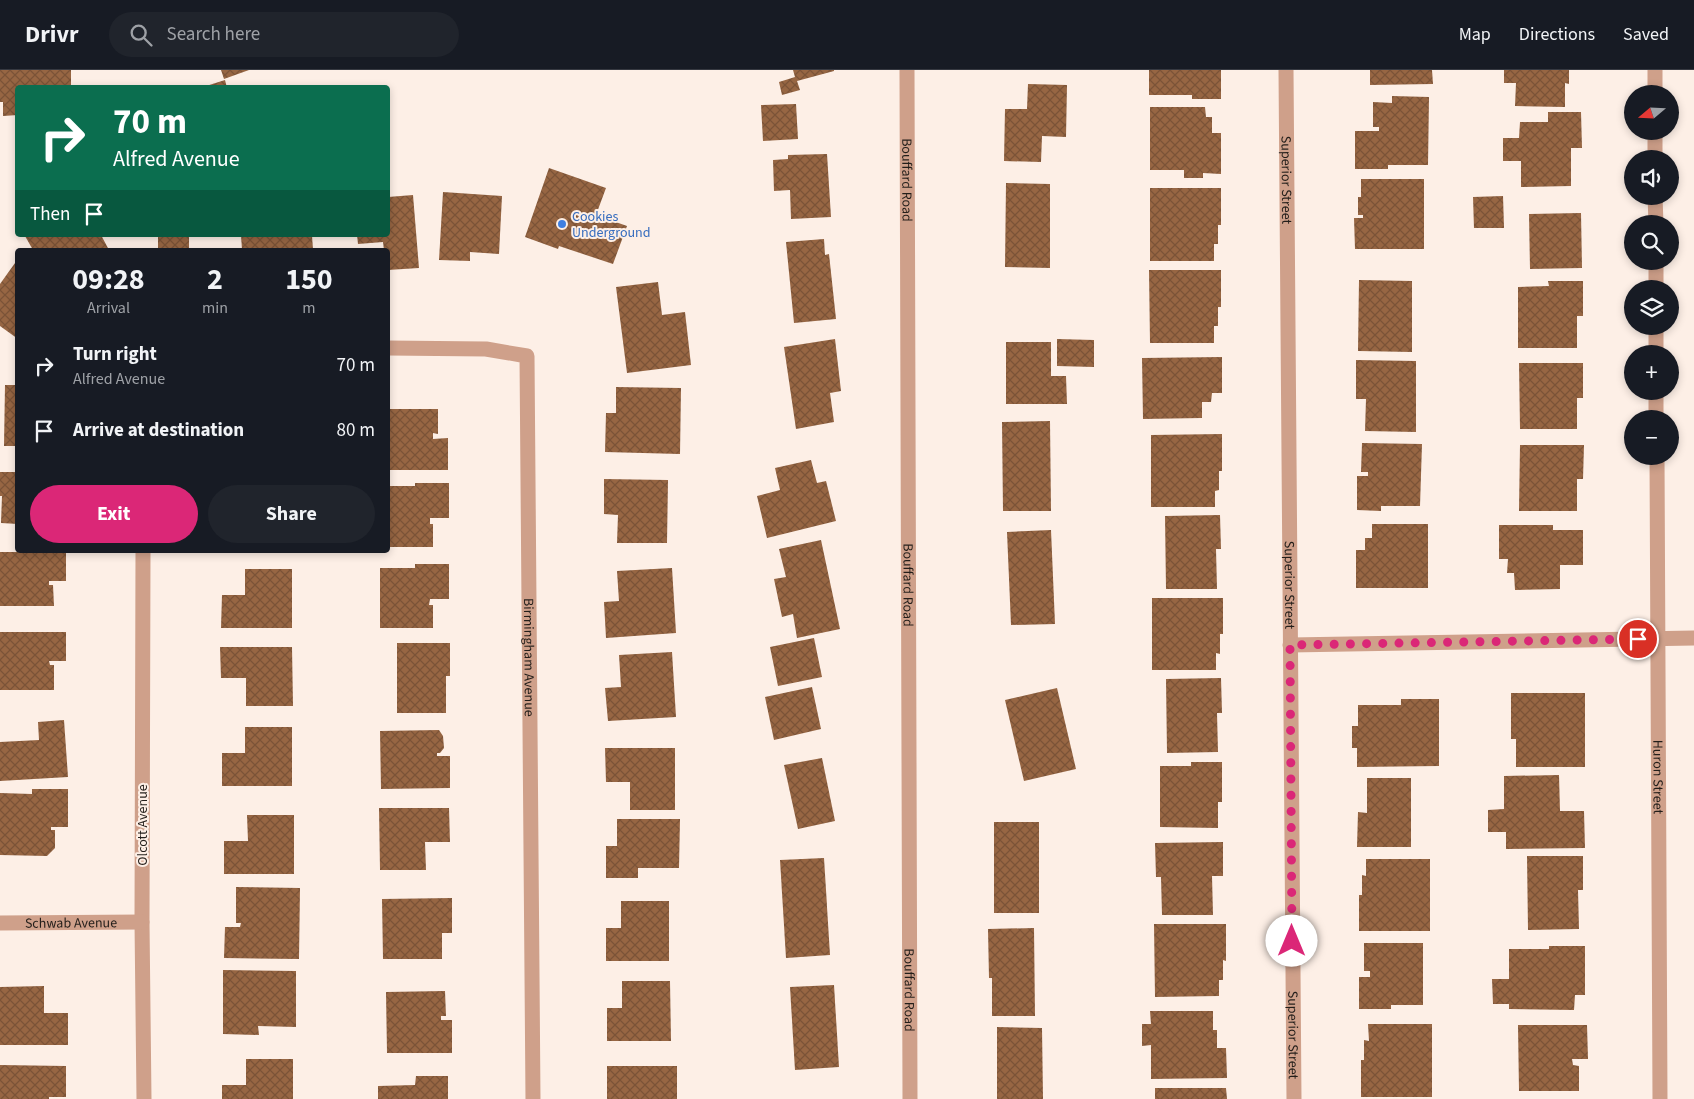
<!DOCTYPE html>
<meta charset="utf-8">
<style>
body{margin:0;font-family:"Source Sans 3",sans-serif;background:#20242c;color:#f1f3f6;height:100vh;display:flex;flex-direction:column;font-size:19px;white-space:nowrap}
*{box-sizing:border-box;margin:0}
p{font-size:16px;color:#9ea1a6}
.icon{flex:none;width:28px;height:28px;fill:none;stroke:currentColor;stroke-width:2;stroke-linecap:round;stroke-linejoin:round}
.map{position:relative;flex:1;overflow:hidden}
.drawer{position:absolute;left:15px;top:178px;width:375px;height:305px;display:flex;flex-direction:column;background:#171b24;border-radius:5px;box-shadow:0 2px 8px #0003}
.drawer>*{flex:none}
.hud{position:absolute;left:15px;top:15px;width:375px;height:152px;border-radius:5px;box-shadow:0 2px 8px #0003;background:#0b6e4f;color:#fff;overflow:hidden}
.needle{width:32px;rotate:251deg}
.controls{position:absolute;left:1624px;top:15px;display:grid;gap:10px}
.controls a{display:grid;place-items:center;width:55px;height:55px;border-radius:50%;background:#171b24;box-shadow:0 2px 8px #0003;font-size:25px}
.pin{position:absolute;display:grid;place-items:center;width:42px;height:42px;color:#fff;margin:-21px;border:2px solid #fff;border-radius:50%;box-shadow:0 1px 5px #0007}
.me{position:absolute;width:55px;margin:-28px;rotate:0deg;stroke-linejoin:round;filter:drop-shadow(0 0 4px #0008)}
.turn{display:flex;align-items:center;gap:18px;height:105px;padding:0 15px;font-size:22px}
.turn .icon{width:65px;height:65px;stroke-width:2.5}
.turn b{display:block;font-size:35px;line-height:42px}
.then{display:flex;align-items:center;height:48px;padding:0 15px;background:#0003;gap:10px;font-size:19px}
.eta{display:flex;justify-content:space-evenly;align-items:center;height:85px;text-align:center}
.eta b{font-size:30px;font-weight:700;line-height:35px}
.cta{display:flex;gap:10px;margin-top:auto;padding:10px 15px}
.cta a{flex:1;height:58px;border-radius:30px;background:#db2777;color:#fff;font-size:20px;font-weight:700;line-height:58px;text-align:center}
.cta a+a{background:#20242c;color:#f1f3f6}
ul{padding:0;list-style:none}
li{display:flex;align-items:center;gap:15px;height:65px;padding:0 15px}
li div{flex:1}
li b{display:block;font-size:19px}
li em{font-style:normal}
header{display:flex;align-items:center;gap:30px;box-sizing:border-box;height:70px;padding:0 25px;background:#171b24;border-bottom:1px solid #363941}
header strong{font-size:24px}
nav{display:flex;gap:28px;margin-inline-start:auto;font-size:18px}
.search{width:350px;height:45px;background:#20242c;display:flex;align-items:center;gap:12px;box-sizing:border-box;padding:0 18px;border-radius:28px;color:#9ea1a6;font-size:19px}
.map>svg:first-child{display:block}
.building{fill:url(#building-cross-hatch)}
.lines{fill:none;stroke-linecap:round;stroke-linejoin:round}
.minor{stroke:#cfa08a;stroke-width:15}
.route{stroke:#db2777;stroke-width:9;stroke-dasharray:0 16.2}
.shop-dot{fill:#3f7fe0;stroke:#fdefe6;stroke-width:2}
.labels{text-anchor:middle;stroke-width:4;stroke-linejoin:round;paint-order:stroke}
.street-label{font-size:14px;fill:#231e1a;stroke:#fdefe6}
.shop-label{font-size:14px;fill:#366cbe;stroke:#fdefe6;text-anchor:start}
</style>
<header>
<strong>Drivr</strong>
<div class="search"><svg class="icon" aria-label="search" viewBox="0 0 24 24"><circle cx="10" cy="10" r="6"/><path d="M15 15l6 6"/></svg>Search here</div>
<nav><a>Map</a><a>Directions</a><a>Saved</a></nav>
</header>
<div class="map">
<svg width="1694" height="1029" viewBox="0 0 1694 1029">
<defs>
<pattern id="building-cross-hatch" width="8" height="8" patternUnits="userSpaceOnUse" patternTransform="scale(1.25)"><rect width="8" height="8" fill="#976643"/><path d="M0 0l8 8M0 8l8-8" fill="none" stroke="#7b5337"/></pattern>
</defs>
<rect width="100%" height="100%" fill="#fdefe6"/>
<g class="building">
<polygon points="0,0 71,0 71,18 18,18 18,45 3,46 3,32 0,32"/>
<polygon points="221,0 249,0 224,9"/>
<polygon points="793,0 834,0 834,1 797,11 800,20 782,25 779,12 795,7"/>
<polygon points="1149,0 1221,0 1221,29 1192,29 1192,25 1149,25"/>
<polygon points="1370,0 1432,0 1433,14 1370,15"/>
<polygon points="1504,0 1569,0 1569,14 1565,13 1565,37 1515,36 1516,13 1504,13"/>
<polygon points="225,10 227,18 203,18 203,17"/>
<polygon points="1028,14 1067,15 1066,67 1042,66 1041,92 1004,91 1005,39 1027,39"/>
<polygon points="1392,26 1429,27 1428,95 1388,95 1388,99 1355,99 1355,61 1379,61 1379,57 1373,57 1373,32 1392,33"/>
<polygon points="796,34 798,69 763,71 761,35"/>
<polygon points="1150,37 1205,37 1206,47 1212,47 1212,63 1221,63 1221,104 1203,103 1203,108 1184,108 1184,100 1150,100"/>
<polygon points="1548,42 1581,42 1582,78 1571,78 1571,116 1521,117 1521,91 1503,91 1503,68 1519,68 1520,52 1548,52"/>
<polygon points="827,84 831,147 791,149 790,120 774,121 773,90 788,89 788,85"/>
<polygon points="549,98 606,118 596,145 627,156 613,194 559,176 558,179 525,167"/>
<polygon points="1361,109 1424,109 1424,179 1355,179 1354,148 1363,148 1363,145 1358,145 1358,127 1361,127"/>
<polygon points="1006,113 1050,114 1050,198 1005,197"/>
<polygon points="1150,118 1221,118 1221,155 1218,155 1218,174 1214,174 1214,191 1150,191"/>
<polygon points="443,122 502,126 499,184 470,182 470,191 439,190"/>
<polygon points="413,125 419,198 388,200 388,180 384,180 383,172 358,174 357,165 388,165 388,127"/>
<polygon points="1503,126 1504,158 1474,158 1473,127"/>
<polygon points="1581,143 1582,198 1530,199 1529,144"/>
<polygon points="27,165 101,165 109,180 33,180 25,166"/>
<rect x="158" y="165" width="31" height="15"/>
<polygon points="241,165 312,165 313,180 242,180"/>
<polygon points="824,169 825,185 829,184 836,249 794,253 786,172"/>
<polygon points="15,193 18,194 18,269 0,256 0,214"/>
<polygon points="1149,200 1221,200 1221,237 1218,237 1218,256 1214,256 1214,273 1150,273"/>
<polygon points="1359,210 1412,211 1412,282 1358,281"/>
<polygon points="1548,211 1583,211 1583,246 1577,246 1577,278 1518,278 1518,217 1549,216"/>
<polygon points="658,212 662,245 685,242 691,295 627,303 616,217"/>
<polygon points="835,269 841,321 830,323 834,352 796,359 784,277"/>
<polygon points="1057,269 1094,270 1094,297 1057,296"/>
<polygon points="1006,272 1051,272 1051,306 1066,306 1067,334 1006,334"/>
<polygon points="1222,287 1222,323 1212,323 1211,332 1202,332 1202,348 1143,349 1142,288"/>
<polygon points="1356,290 1416,291 1416,362 1365,361 1366,329 1356,329"/>
<polygon points="1519,293 1583,293 1583,328 1577,328 1577,359 1520,359"/>
<polygon points="5,315 18,315 18,376 4,376"/>
<polygon points="616,317 681,318 680,384 605,382 606,343 616,343"/>
<polygon points="388,339 438,339 438,364 433,363 433,369 448,368 448,400 388,400"/>
<polygon points="1050,351 1051,441 1003,441 1002,352"/>
<polygon points="1222,364 1222,401 1219,401 1219,420 1215,421 1215,437 1151,437 1151,365"/>
<polygon points="1362,373 1422,374 1420,436 1381,436 1381,441 1357,440 1357,406 1368,406 1368,402 1361,402"/>
<polygon points="1520,375 1584,375 1583,409 1577,409 1577,441 1519,441"/>
<polygon points="811,390 817,413 826,411 836,451 767,468 757,426 780,420 775,398"/>
<polygon points="0,402 18,402 18,454 1,453 2,426 0,426"/>
<polygon points="604,409 668,410 667,473 617,473 618,445 604,444"/>
<polygon points="415,413 449,413 449,448 430,448 430,454 433,454 433,477 388,477 388,416 415,416"/>
<polygon points="1220,445 1221,479 1216,479 1217,519 1166,519 1165,446"/>
<polygon points="1372,454 1428,454 1428,518 1356,518 1356,480 1365,480 1365,468 1372,468"/>
<polygon points="1499,455 1553,455 1553,460 1583,460 1583,495 1560,495 1560,519 1515,520 1514,503 1507,503 1508,489 1499,489"/>
<polygon points="1051,460 1055,554 1011,555 1007,462"/>
<polygon points="821,470 840,559 797,568 793,544 782,547 774,509 786,507 779,479"/>
<polygon points="0,482 66,482 66,511 49,511 49,515 53,515 54,536 0,536"/>
<polygon points="415,494 449,494 449,529 430,529 429,535 433,535 433,558 380,558 380,498 415,498"/>
<polygon points="672,498 676,563 606,568 604,532 619,531 617,501"/>
<polygon points="245,499 292,499 292,558 221,558 222,525 245,525"/>
<polygon points="1152,528 1223,528 1223,564 1220,564 1220,584 1216,583 1216,600 1152,600"/>
<polygon points="0,562 66,562 66,591 49,591 50,595 54,595 54,620 0,620"/>
<polygon points="814,568 822,607 778,616 770,577"/>
<polygon points="397,573 450,573 450,606 446,606 446,643 397,643"/>
<polygon points="220,577 292,577 293,636 246,636 246,608 221,608"/>
<polygon points="672,582 676,647 608,651 605,618 621,617 619,585"/>
<polygon points="1221,608 1222,643 1217,643 1218,682 1167,683 1166,609"/>
<polygon points="812,617 821,659 774,670 765,627"/>
<polygon points="1057,618 1076,699 1024,711 1005,630"/>
<polygon points="1511,623 1585,623 1585,697 1516,697 1516,669 1511,669"/>
<polygon points="1401,629 1439,629 1439,696 1357,697 1357,678 1352,678 1352,656 1358,656 1358,635 1401,635"/>
<polygon points="64,650 68,707 0,711 0,672 39,670 38,652"/>
<polygon points="245,657 292,657 292,716 222,716 222,683 245,683"/>
<polygon points="439,660 443,666 444,678 440,683 437,683 437,686 450,686 450,718 381,719 380,661"/>
<polygon points="605,678 675,678 675,740 630,740 630,712 606,712"/>
<polygon points="822,688 835,751 798,759 784,695"/>
<polygon points="1191,692 1222,692 1222,732 1218,732 1218,758 1160,757 1160,696 1191,696"/>
<polygon points="1559,705 1560,741 1584,741 1585,778 1506,779 1506,762 1488,762 1488,740 1504,739 1504,706"/>
<polygon points="1367,708 1411,708 1411,777 1357,777 1358,742 1367,743"/>
<polygon points="32,719 68,719 68,757 51,757 51,760 55,760 55,778 47,786 0,785 0,723 32,724"/>
<polygon points="379,738 449,738 450,772 425,772 426,800 380,800"/>
<polygon points="247,745 294,745 294,804 224,804 224,771 248,771"/>
<polygon points="617,749 680,749 679,798 638,798 638,808 606,808 606,776 617,776"/>
<rect x="994" y="752" width="45" height="91"/>
<polygon points="1223,772 1223,806 1212,806 1213,845 1162,845 1161,807 1156,807 1155,773"/>
<polygon points="1527,786 1583,786 1583,820 1578,820 1579,859 1528,860"/>
<polygon points="824,788 830,885 786,888 780,790"/>
<polygon points="1366,789 1430,789 1430,861 1359,861 1359,825 1362,825 1362,805 1366,806"/>
<polygon points="236,817 300,818 299,889 224,888 225,857 240,857 241,853 236,853"/>
<polygon points="452,828 452,863 442,863 442,889 383,889 382,829"/>
<polygon points="621,831 669,831 669,891 606,891 606,858 621,858"/>
<polygon points="1154,854 1226,854 1226,891 1223,890 1223,910 1219,910 1219,926 1155,927"/>
<polygon points="1034,858 1035,946 992,946 992,908 989,908 988,859"/>
<polygon points="1364,873 1423,873 1423,935 1391,935 1391,939 1359,939 1359,907 1370,907 1370,901 1364,901"/>
<polygon points="1549,876 1585,876 1585,925 1575,925 1574,940 1509,939 1509,934 1493,934 1492,909 1509,909 1509,879 1549,879"/>
<polygon points="223,900 296,901 296,957 258,956 259,965 223,964"/>
<polygon points="622,911 670,911 671,971 607,971 607,938 622,938"/>
<polygon points="834,915 839,997 795,1000 790,917"/>
<polygon points="44,916 44,943 68,943 68,975 0,975 0,917"/>
<polygon points="445,921 446,946 441,946 441,950 452,950 452,983 387,983 386,922"/>
<polygon points="1150,941 1213,941 1213,960 1217,960 1217,978 1226,978 1227,1008 1151,1009 1151,975 1142,976 1142,954 1151,954"/>
<polygon points="1368,954 1432,954 1432,1027 1361,1027 1361,990 1364,990 1364,970 1369,971"/>
<polygon points="1518,955 1587,955 1588,989 1572,989 1573,995 1579,996 1579,1021 1519,1021"/>
<polygon points="997,957 1042,958 1043,1029 997,1029"/>
<polygon points="246,989 293,989 293,1029 222,1029 222,1015 246,1015"/>
<polygon points="0,995 66,996 66,1027 49,1027 49,1029 0,1029"/>
<rect x="607" y="996" width="70" height="33"/>
<polygon points="416,1006 448,1006 448,1029 378,1029 378,1016 415,1015"/>
<polygon points="1155,1018 1226,1018 1227,1029 1155,1029"/>
</g>
<g class="lines">
<g class="minor">
<path id="s1" d="M907,0L910,1029"/>
<path id="s2" d="M1286,0L1294,1029"/>
<polyline points="1655,0 1655,24"/>
<polyline points="1655,61 1655,89"/>
<polyline points="1655,126 1656,154"/>
<polyline points="1656,191 1656,219"/>
<polyline points="1656,256 1656,284"/>
<path id="s3" d="M388,278L486,279L527,286L533,1029"/>
<polyline points="1656,321 1656,349"/>
<path id="s4" d="M1657,386L1660,1029"/>
<polyline points="143,480 142,852 144,1029"/>
<polyline points="1290,575 1694,568"/>
<path id="s5" d="M0,853L142,852"/>
</g>
</g>
<g class="lines">
<polyline class="route" points="1292,871 1290,575 1638,569"/>
</g>
<circle class="shop-dot" cx="562" cy="154" r="5"/>
<g class="labels">
<g class="street-label">
<text dy="5" stroke="none"><textPath href="#s1" startOffset="110">Bouffard Road</textPath></text>
<text dy="5" stroke="none"><textPath href="#s2" startOffset="110">Superior Street</textPath></text>
<text dy="5" stroke="none"><textPath href="#s1" startOffset="515">Bouffard Road</textPath></text>
<text dy="5" stroke="none"><textPath href="#s2" startOffset="515">Superior Street</textPath></text>
<text dy="5" stroke="none"><textPath href="#s3" startOffset="441">Birmingham Avenue</textPath></text>
<text dy="5" stroke="none"><textPath href="#s4" startOffset="321">Huron Street</textPath></text>
<text transform="translate(142 755) rotate(-90)" y="5">Olcott Avenue</text>
<text dy="5" stroke="none"><textPath href="#s5" startOffset="71">Schwab Avenue</textPath></text>
<text dy="5" stroke="none"><textPath href="#s1" startOffset="920">Bouffard Road</textPath></text>
<text dy="5" stroke="none"><textPath href="#s2" startOffset="965">Superior Street</textPath></text>
</g>
<g class="shop-label">
<text x="572" y="151">Cookies<tspan x="572" dy="16">Underground</tspan></text>
</g>
</g>
</svg>
<div class="controls">
<a><svg class="needle" viewBox="-14 -14 28 28"><path d="M0-13l5 13h-10z" fill="#e53935"/><path d="M0 13l5-13h-10z" fill="#9ea1a6"/></svg></a>
<a><svg class="icon" aria-label="sound" viewBox="0 0 24 24"><path d="M4 9h4l5-4v14l-5-4H4zM17 9q2 3 0 6"/></svg></a>
<a><svg class="icon" aria-label="search" viewBox="0 0 24 24"><circle cx="10" cy="10" r="6"/><path d="M15 15l6 6"/></svg></a>
<a><svg class="icon" aria-label="layers" viewBox="0 0 24 24"><path d="M12 4l9 5-9 5-9-5zM3 14l9 5 9-5"/></svg></a>
<a>+</a>
<a>−</a>
</div>
<div class="pin" style="left:1638px;top:569px;background:#d93025"><svg class="icon" aria-label="arrive" viewBox="0 0 24 24"><path d="M6 21V4h12l-3 4 3 4H6"/></svg></div>
<svg class="me" style="left:1292px;top:871px" viewBox="-20 -20 40 40"><circle r="19" fill="#fff"/><path d="M0-13L10 11 0 6-10 11z" fill="#db2777"/></svg>
<div class="hud">
<div class="turn"><svg class="icon" aria-label="right" viewBox="0 0 24 24"><path d="M7 20v-9h11M14 6l5 5-5 5"/></svg><div><b>70 m</b>Alfred Avenue</div></div>
<div class="then">Then<svg class="icon" aria-label="arrive" viewBox="0 0 24 24"><path d="M6 21V4h12l-3 4 3 4H6"/></svg></div>
</div>
<section class="drawer">
<div class="eta">
<div><b>09:28</b><p>Arrival</p></div>
<div><b>2</b><p>min</p></div>
<div><b>150</b><p>m</p></div>
</div>
<ul>
<li><svg class="icon" aria-label="right" viewBox="0 0 24 24"><path d="M7 20v-9h11M14 6l5 5-5 5"/></svg><div><b>Turn right</b><p>Alfred Avenue</p></div><em>70 m</em></li>
<li><svg class="icon" aria-label="arrive" viewBox="0 0 24 24"><path d="M6 21V4h12l-3 4 3 4H6"/></svg><div><b>Arrive at destination</b></div><em>80 m</em></li>
</ul>
<div class="cta"><a>Exit</a><a>Share</a></div>
</section>
</div>
